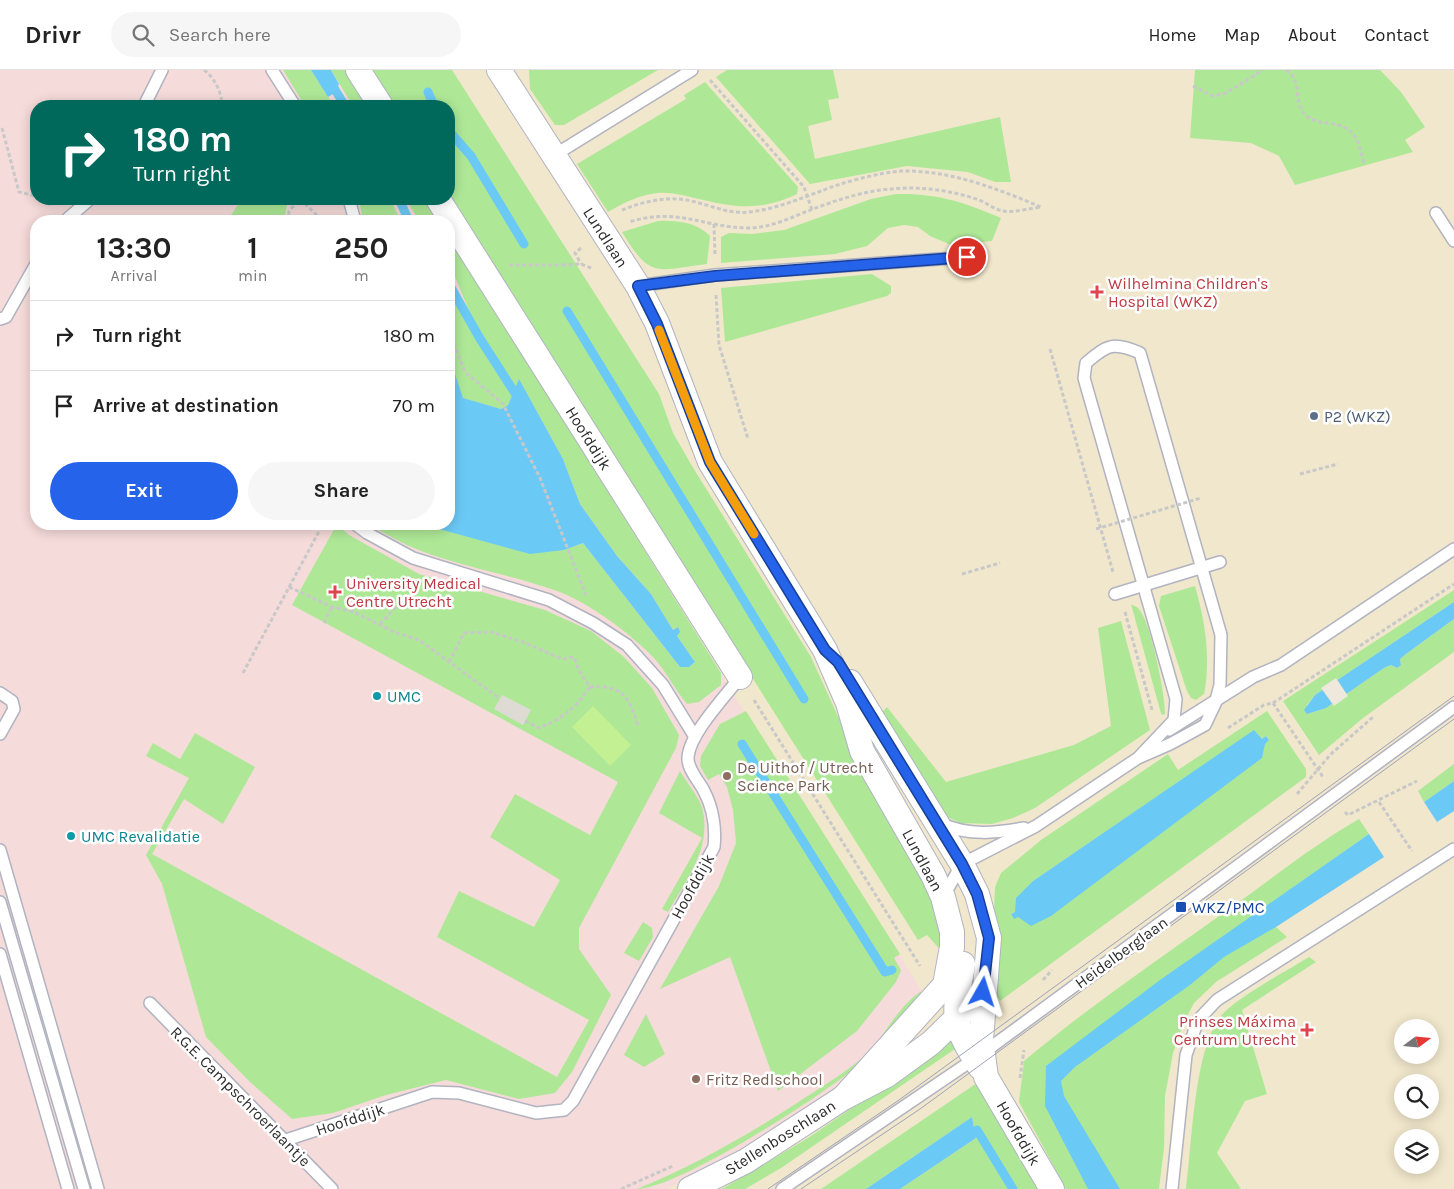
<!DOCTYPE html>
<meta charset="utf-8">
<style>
body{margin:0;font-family:Karla,sans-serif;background:#f6f6f6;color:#222;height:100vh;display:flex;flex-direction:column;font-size:19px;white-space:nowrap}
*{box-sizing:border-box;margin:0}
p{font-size:16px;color:#767676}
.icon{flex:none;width:28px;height:28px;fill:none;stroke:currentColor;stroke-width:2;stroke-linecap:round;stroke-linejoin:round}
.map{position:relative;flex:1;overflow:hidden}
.sheet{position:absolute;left:30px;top:145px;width:425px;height:315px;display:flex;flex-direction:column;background:#fff;border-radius:20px;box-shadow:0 2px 12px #0003}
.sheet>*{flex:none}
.banner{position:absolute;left:30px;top:30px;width:425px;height:105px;border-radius:20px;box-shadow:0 2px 12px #0003;background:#00695c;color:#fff;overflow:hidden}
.needle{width:32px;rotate:74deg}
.tools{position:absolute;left:1394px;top:949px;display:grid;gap:10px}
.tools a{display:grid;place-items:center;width:45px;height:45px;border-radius:50%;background:#fff;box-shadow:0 2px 12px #0003;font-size:25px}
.pin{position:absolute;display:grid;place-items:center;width:42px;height:42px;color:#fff;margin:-21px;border:2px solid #fff;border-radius:50%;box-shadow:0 1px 5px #0007}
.me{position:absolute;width:55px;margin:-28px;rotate:6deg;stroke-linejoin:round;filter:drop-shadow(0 0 4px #0008)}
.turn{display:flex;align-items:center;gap:18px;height:105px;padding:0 20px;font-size:22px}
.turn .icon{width:65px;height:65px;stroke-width:2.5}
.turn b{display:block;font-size:35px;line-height:42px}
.eta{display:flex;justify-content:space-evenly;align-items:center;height:85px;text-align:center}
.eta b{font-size:30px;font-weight:700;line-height:35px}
.button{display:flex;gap:10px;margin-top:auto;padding:10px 20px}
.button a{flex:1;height:58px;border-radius:30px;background:#2563eb;color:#fff;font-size:20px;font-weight:700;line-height:58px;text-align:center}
.button a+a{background:#f6f6f6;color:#222}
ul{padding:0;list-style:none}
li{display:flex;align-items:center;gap:15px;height:70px;padding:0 20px;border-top:1px solid #e0e0e0}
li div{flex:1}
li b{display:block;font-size:19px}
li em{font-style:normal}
header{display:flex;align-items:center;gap:30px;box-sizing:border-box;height:70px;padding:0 25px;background:#fff;border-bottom:1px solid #e0e0e0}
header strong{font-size:24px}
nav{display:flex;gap:28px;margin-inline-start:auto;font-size:18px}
.search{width:350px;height:45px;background:#f6f6f6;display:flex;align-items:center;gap:12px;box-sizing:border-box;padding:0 18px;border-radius:28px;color:#767676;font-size:19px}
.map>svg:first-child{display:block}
.education{fill:#f1e7cc;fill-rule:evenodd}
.medical{fill:#f5dbda}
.green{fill:#aee897;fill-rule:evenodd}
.pitch{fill:#c2f092}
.plaza{fill:#dedbd5}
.water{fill:#6bc9f6}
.pier{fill:#eee8dd}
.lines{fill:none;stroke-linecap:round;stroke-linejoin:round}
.stream{stroke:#6bc9f6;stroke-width:9}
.lane-casing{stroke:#b1b3c0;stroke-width:14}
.street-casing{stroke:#b1b3c0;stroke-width:26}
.path{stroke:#c8c8c8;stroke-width:3;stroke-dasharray:4 2.5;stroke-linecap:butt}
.lane{stroke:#fff;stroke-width:11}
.street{stroke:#fff;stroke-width:24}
.tram{stroke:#9fa1b7;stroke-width:1}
.path-bridge{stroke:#c8c8c8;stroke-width:3;stroke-dasharray:4 2.5;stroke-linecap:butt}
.route-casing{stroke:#184099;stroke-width:12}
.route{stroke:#2563eb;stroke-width:9}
.slow{stroke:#f59e0b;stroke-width:9}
.health-dot{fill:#e0444e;stroke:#fff;stroke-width:2}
.service-dot{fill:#5c6f8a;stroke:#fff;stroke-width:2}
.culture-dot{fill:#0f9aa8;stroke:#fff;stroke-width:2}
.education-dot{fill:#8d6e63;stroke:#fff;stroke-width:2}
.transit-dot{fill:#1a4fb4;stroke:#fff;stroke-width:2}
.labels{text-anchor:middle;stroke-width:5;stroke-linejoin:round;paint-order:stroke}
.street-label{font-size:16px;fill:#2c2c2c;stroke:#fff}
.health-label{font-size:16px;fill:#be3a42;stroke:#fff;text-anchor:start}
.service-label{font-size:16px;fill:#4e5e75;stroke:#fff;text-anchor:start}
.culture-label{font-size:16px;fill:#0d838f;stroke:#fff;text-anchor:start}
.education-label{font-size:16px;fill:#785e54;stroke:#fff;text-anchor:start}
.transit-label{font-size:16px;fill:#164399;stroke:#fff;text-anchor:start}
</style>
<header>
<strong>Drivr</strong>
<div class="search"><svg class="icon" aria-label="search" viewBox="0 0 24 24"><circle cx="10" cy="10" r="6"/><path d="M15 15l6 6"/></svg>Search here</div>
<nav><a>Home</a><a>Map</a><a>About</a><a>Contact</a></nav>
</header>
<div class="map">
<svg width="1454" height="1119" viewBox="0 0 1454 1119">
<rect width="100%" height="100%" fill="#eee8dd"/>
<path class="education" d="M0,0H1454V1119H0ZM36,36H449V129H36ZM36,151H449V454H36ZM1402,958H1430V985H1402ZM1402,1012H1430V1040H1402ZM1402,1068H1430V1095H1402Z"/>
<polygon class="medical" points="0,0 346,0 368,36 36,36 36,129 425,129 439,151 36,151 36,454 449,454 449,167 742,638 936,943 875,990 739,1084 666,1119 0,1119"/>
<g class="green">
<polygon points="283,0 311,0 334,36 305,36"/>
<polygon points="331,0 349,0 372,36 353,36"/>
<polygon points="370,0 452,0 659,324 673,363 692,396 811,587 876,730 904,766 934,820 945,885 927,865 918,870 449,128 449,36 392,36"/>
<polygon points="529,0 658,0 564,55 555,55 530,19"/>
<polygon points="727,0 833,0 839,28 828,30 832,50 808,56 815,89 1000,47 1011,112 995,112 968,102 907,96 810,114 716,7"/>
<polygon points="1195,0 1380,0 1401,22 1425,57 1405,70 1413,82 1295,115 1279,86 1251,73 1190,68"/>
<path d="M705,12L798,117L797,124C761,141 736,138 699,129C685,126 672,122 658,123C639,125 623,133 608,142L577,94L686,29L684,25Z"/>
<path d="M896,124C937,123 964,132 1001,148L992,171L951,175L930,166L918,157L904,155L888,158L867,176L835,184L721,193V167L729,163L752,164L784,160L871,129Z"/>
<polygon points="242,129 288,129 284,151 227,151"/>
<polygon points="359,129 390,129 401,151 363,151"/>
<polygon points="406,129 430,129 444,151 419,151"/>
<path d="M658,151C677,150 696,152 710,166L707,194C656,200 651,210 622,162Z"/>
<path d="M449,160L590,393L721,603V615L699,632L687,634C675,620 666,601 654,588C630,563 587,531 554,520C492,498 425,493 370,454H438L439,459L564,480L583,473L680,597H689L695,592L677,566V557L673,560L651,524L617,486L580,434L563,389L519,310L508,335L501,339L462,328L449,286V220L478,263L454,204L449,197Z"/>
<polygon points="872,204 891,216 891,223 887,226 725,272 721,218"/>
<polygon points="337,454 349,465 419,504 545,540 591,561 624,587 652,618 679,665 676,678 579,858 579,879 611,925 572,1002 555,1023 519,1029 446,1010 386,1025 333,1043 292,1049 250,1012 206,967 162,814 146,785 189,708 146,686 153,673 180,689 195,663 255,697 223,754 184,729 152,784 557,1007 589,950 437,867 459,821 534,857 560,810 490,767 515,724 590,765 618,712 292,535"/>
<path d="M1195,516C1205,551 1211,588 1204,624L1196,630L1191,628L1187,621L1159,536L1161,526Z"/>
<polygon points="1454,520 1454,532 1315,625 1307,635 1307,644 1326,638 1384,598 1391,595 1397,598 1401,595 1400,589 1406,584 1454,549 1454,582 1363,648 1319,685 1283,631"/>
<path d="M1131,534C1133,536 1136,536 1138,538C1150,548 1166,627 1165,644L1162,645L1160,640Z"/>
<polygon points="1121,551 1150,660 1035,738 1013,748 992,754 960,753 947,747 936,736 880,644 887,637 946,712 1074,675 1111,656 1098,558"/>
<polygon points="746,641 900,884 894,888 901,900 896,912 857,961 778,1021 730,887 660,919 719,816 736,773 733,740 727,717 719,704 708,710 700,696 701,686 720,654"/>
<path d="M1267,641L1306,699V707L1000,931L993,922L998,883L994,838L995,817L1001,803L1041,770L1168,684L1178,700ZM1254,661L1262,669L1266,666L1269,670L1014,848L1011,844L1015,842L1033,811Z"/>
<polygon points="1454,694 1454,711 1424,732 1418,721"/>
<path d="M680,701C687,713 700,728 703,741C711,779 686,811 668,842L662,839L702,768L659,743Z"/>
<path d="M1359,749L1369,764L1267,836L1276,857L1287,867L1216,912L1194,933L1184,952L1173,983L1165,1026L1164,1078L1159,1119H1066L1019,1032L1024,991C1087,938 1155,892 1222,844C1268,812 1310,777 1359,749Z"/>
<polygon points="643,852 652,858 653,867 639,891 624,883"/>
<path d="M1309,887L1316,892L1242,940L1267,1024L1245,1031L1217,1083L1241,1119H1186C1192,1074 1194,982 1220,947C1235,928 1287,901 1309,887Z"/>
<path d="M920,922L924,925C903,947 884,971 862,992C829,1022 678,1119 637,1119C693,1096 746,1066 797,1033C818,1019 840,1006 860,990C883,971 895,939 920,922Z"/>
<polygon points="646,944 665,984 644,997 624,985"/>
<polygon points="951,970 955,979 781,1098 745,1119 722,1119 808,1068"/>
<polygon points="977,1013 1040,1119 900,1119 976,1068 972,1047 866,1119 821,1119"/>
</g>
<polygon class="pitch" points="593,636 631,675 610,696 572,657"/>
<polygon class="plaza" points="502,625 531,640 523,655 494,639"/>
<g class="water">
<polygon points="311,0 331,0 339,14 336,22 328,27"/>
<polygon points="449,286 463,328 501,339 508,335 519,309 563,389 580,434 617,486 651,524 673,560 678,557 680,562 677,566 695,592 689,597 680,597 583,473 564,480 530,484 439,459 438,454 449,454"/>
<polygon points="1454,532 1454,549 1406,584 1400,589 1401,595 1397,598 1391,595 1384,598 1326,638 1307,644 1304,640 1315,625"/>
<polygon points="1254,660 1262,669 1266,666 1269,670 1265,674 1262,688 1051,846 1031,856 1018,847 1014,849 1011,844 1015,842 1016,828 1033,811"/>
<polygon points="1454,711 1454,741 1437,752 1424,732"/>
<polygon points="1369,764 1384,787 1276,857 1224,887 1190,915 1075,997 1061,1011 1064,1026 1120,1119 1088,1119 1045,1036 1046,996 1160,910"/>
<polygon points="972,1047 976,1068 900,1119 866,1119"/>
</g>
<polygon class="pier" points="1336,608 1348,626 1334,636 1321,618"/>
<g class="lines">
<g class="stream">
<polyline points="323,0 345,36"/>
<polyline points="428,22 434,36"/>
<polyline points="449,61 471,86 524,174"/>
<polyline points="399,129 409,151"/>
<polyline points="449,214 479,267 520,331"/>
<polyline points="567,241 804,629"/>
<polyline points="742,674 885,902 892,900"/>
<polyline points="966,1067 977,1060 1013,1119"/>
</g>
<g class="lane-casing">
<g id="lane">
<polyline points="272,0 295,36"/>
<polyline points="144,36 162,0"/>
<polyline points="553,86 692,0"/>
<polyline points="349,129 355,151"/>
<polyline points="1436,143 1454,171"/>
<polyline points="65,151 90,129"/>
<polyline points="638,216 715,205 967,187"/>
<polyline points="0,249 6,247 36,194"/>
<polyline points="355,454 367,463 413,488 549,530 593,553 627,575 663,615 695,667"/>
<polyline points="1115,524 1220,492"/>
<polyline points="0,623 12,631 14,639 0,664"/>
<polyline points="1169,660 1253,607 1281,595 1454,479"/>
<path d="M942,754C969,766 996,763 1024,758"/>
<polyline points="0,780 98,1119"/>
<path d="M943,827L962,794L1036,756L1138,688L1170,674L1205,655L1215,634L1220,615L1221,565L1140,283C1113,271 1107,275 1086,293L1084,308L1176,629L1174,650L1138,688"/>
<polyline points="0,832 84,1119"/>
<polyline points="0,884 68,1119"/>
<polyline points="150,933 332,1119"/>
<path d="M286,1070L432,1022L459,1023L536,1043L564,1040L573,1031L714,777C716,759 713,738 704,721C699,711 687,699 688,687C690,663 725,627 740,607"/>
<polyline points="782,1119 983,983 1454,637"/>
<polyline points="1172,1119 1186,985 1198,950 1217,930 1454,779"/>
</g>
</g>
<g class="street-casing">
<g id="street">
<polyline points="358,0 381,36"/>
<polyline points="499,0 638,216 657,253 710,392 825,580 848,633 862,681 933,805 943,827 952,862 952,877 945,915 843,1028"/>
<polyline points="438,129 740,607"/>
<polyline points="850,612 962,794 977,824 989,868 981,970 986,1007 1052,1119"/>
<path d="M963,894C961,911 954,930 957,948C959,965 971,983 980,997"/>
<polyline points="690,1119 746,1091 843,1028 887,1005 931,973 966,939"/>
</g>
</g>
<g class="path">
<path d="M204,0C215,8 222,23 222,36"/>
<path d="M1286,0C1304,10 1291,36 1308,47C1313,51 1321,52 1327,53C1357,57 1357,68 1364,94"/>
<polyline points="710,10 804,117 812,140"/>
<polyline points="1193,16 1213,26 1226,23 1263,0"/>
<polyline points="2,58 19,122 36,126"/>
<polyline points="42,129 52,136"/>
<polyline points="300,129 323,151"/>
<path d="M622,140C639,133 659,128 677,129C701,130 725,145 748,142C773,140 799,129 821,121C840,113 881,102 902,101C950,100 998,119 1041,137C1030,138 1014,143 1003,141C995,140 987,133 979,130C951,120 919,116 890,119C864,121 837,130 813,139C792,147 771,158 748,158C702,157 677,137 629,152"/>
<polyline points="153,151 155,149 158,151"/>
<polyline points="288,151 289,141 300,129"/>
<polyline points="714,154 715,184"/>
<polyline points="581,178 575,183 581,194"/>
<polyline points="562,195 581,194 593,199"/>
<polyline points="716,225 719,275 748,369"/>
<polyline points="449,261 465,302 503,334 540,408 586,525"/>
<polyline points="1050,279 1113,502"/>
<polyline points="1300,404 1338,394"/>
<polyline points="962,504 1000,493"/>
<polyline points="289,517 332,537 354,542 394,562 419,570 499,628"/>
<polyline points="345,527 353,541"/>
<polyline points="1125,542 1152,640"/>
<polyline points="324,553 332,537"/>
<polyline points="380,554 403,529"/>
<path d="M449,592L464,563L491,562L523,572L562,589L574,587L579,601L590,617C623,615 628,626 638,655"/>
<polyline points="243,603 323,454"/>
<polyline points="754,630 920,896"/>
<polyline points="1273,633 1454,514"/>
<path d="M525,651L539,658C564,648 575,638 590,617"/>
<polyline points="1228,658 1264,635 1273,633 1323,707"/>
<polyline points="1297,724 1331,684 1373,647"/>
<polyline points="1379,732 1412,781"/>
<polyline points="1345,742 1348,745 1417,711"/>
<polyline points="1043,910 1052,900"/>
<polyline points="1020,1008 1024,980"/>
<polyline points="621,1119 673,1096"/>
</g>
<use href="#lane" class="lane"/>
<use href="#street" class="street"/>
<g class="tram">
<polyline points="768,1119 899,1030 1454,626"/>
<polyline points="801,1119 920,1039 1454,649"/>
</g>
<g class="path-bridge">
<polyline points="509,195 562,195"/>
<polyline points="1096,459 1201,428"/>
</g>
</g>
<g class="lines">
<g class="route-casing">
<polyline id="route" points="967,187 715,206 638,216 657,254 710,392 825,580 838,592 962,794 977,824 989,868 983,922"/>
</g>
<use href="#route" class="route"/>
<polyline class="slow" points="659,260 710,392 754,464"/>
</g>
<g class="health-dot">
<path d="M1094.5 214.5h5v5h5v5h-5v5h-5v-5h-5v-5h5z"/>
<path d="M332.5 514.5h5v5h5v5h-5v5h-5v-5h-5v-5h5z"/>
<path d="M1304.5 952.5h5v5h5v5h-5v5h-5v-5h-5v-5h5z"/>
</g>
<circle class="service-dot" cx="1314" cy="346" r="5"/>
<g class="culture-dot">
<circle cx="377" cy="626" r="5"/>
<circle cx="71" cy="766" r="5"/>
</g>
<g class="education-dot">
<circle cx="727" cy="706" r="5"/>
<circle cx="696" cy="1009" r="5"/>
</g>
<rect class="transit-dot" x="1175" y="831" width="12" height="12" rx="2.5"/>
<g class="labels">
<g class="street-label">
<text transform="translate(606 167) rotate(57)" y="6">Lundlaan</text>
<text transform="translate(589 368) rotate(58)" y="6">Hoofddijk</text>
<text transform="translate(923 790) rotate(62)" y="6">Lundlaan</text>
<text transform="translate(692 816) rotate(-61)" y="6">Hoofddijk</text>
<text transform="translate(1121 882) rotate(-36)" y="6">Heidelberglaan</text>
<text transform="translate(241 1026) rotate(45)" y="6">R.G.E. Campschroerlaantje</text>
<text transform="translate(350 1049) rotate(-18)" y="6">Hoofddijk</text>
<text transform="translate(1019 1063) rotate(60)" y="6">Hoofddijk</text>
<text transform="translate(780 1067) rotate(-32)" y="6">Stellenboschlaan</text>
</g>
<g class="health-label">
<text x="1108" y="219">Wilhelmina Children's<tspan x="1108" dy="18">Hospital (WKZ)</tspan></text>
<text x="346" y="519">University Medical<tspan x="346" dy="18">Centre Utrecht</tspan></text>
<text x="1296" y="957" text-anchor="end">Prinses Máxima<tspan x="1296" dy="18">Centrum Utrecht</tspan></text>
</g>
<g class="service-label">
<text x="1324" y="352">P2 (WKZ)</text>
</g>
<g class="culture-label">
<text x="387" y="632">UMC</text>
<text x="81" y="772">UMC Revalidatie</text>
</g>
<g class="education-label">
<text x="737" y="703">De Uithof / Utrecht<tspan x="737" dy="18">Science Park</tspan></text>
<text x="706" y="1015">Fritz Redlschool</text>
</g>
<g class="transit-label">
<text x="1192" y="843">WKZ/PMC</text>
</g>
</g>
</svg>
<div class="tools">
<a><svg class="needle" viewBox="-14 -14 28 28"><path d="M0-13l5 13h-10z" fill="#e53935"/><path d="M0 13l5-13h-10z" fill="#767676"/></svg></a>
<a><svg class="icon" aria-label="search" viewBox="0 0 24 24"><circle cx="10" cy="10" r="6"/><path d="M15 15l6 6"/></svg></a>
<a><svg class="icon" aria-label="layers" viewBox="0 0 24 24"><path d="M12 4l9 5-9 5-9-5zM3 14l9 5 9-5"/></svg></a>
</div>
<div class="pin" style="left:967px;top:187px;background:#d93025"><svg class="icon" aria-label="arrive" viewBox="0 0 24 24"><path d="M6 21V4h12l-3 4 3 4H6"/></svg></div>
<svg class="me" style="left:983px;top:922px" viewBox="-20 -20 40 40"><path d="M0-17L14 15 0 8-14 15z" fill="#2563eb" stroke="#fff" stroke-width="4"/></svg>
<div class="banner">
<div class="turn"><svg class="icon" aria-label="right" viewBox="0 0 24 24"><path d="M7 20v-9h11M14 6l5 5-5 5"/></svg><div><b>180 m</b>Turn right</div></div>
</div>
<section class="sheet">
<div class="eta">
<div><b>13:30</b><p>Arrival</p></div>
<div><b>1</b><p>min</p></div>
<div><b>250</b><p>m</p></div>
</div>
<ul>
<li><svg class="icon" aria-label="right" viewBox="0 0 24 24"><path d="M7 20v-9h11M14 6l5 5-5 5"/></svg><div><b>Turn right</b></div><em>180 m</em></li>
<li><svg class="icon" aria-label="arrive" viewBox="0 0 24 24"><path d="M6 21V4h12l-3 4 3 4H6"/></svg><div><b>Arrive at destination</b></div><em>70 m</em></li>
</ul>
<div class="button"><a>Exit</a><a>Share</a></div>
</section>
</div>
